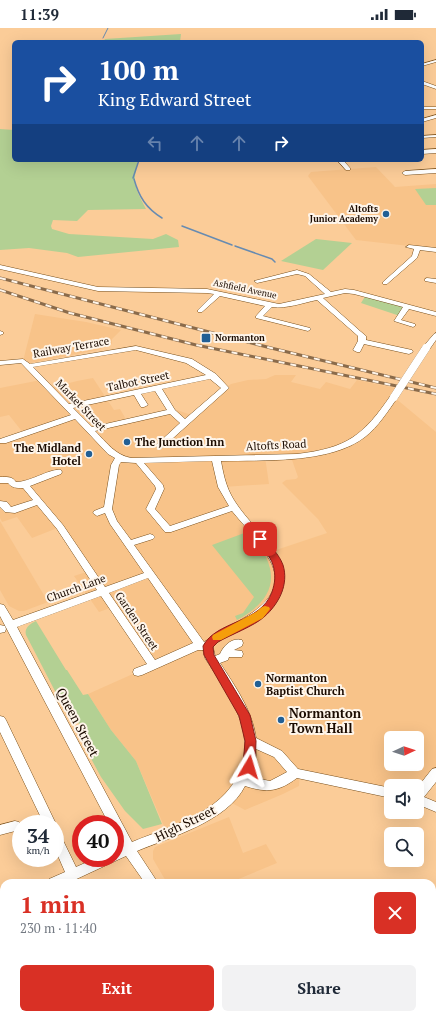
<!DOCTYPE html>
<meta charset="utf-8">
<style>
body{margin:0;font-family:"PT Serif",serif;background:#f2f2f3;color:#1f2937;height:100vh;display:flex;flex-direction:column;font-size:15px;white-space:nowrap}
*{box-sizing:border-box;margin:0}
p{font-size:13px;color:#747a83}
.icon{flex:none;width:22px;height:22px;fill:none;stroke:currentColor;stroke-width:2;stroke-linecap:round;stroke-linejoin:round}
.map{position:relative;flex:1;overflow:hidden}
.side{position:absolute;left:0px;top:851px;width:436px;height:140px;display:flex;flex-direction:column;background:#fff;border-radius:12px 12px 0 0;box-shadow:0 4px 16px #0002}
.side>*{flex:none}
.hud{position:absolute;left:12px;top:12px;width:412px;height:122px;border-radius:6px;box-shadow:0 4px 16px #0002;background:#1a4fa0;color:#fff;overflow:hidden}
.needle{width:26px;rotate:87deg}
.buttons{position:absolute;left:384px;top:703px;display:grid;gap:8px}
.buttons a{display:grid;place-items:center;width:40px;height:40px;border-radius:6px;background:#fff;box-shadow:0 4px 16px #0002;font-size:20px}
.speed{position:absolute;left:12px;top:787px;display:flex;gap:8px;font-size:20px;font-weight:700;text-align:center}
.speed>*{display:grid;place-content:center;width:52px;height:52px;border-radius:50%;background:#fff;box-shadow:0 4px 16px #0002;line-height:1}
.speed small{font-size:10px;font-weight:400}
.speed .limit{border:6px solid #d22;background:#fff;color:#111}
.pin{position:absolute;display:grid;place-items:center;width:34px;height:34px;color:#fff;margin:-17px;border-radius:8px;box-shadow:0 2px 6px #0006}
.me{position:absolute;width:44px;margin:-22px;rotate:7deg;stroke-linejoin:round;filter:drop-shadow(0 0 3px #0008)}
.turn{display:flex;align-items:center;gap:14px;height:84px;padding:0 20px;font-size:18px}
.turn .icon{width:52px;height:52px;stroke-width:2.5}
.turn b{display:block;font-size:28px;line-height:34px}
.lanes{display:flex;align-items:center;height:38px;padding:0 20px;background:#0003;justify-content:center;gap:20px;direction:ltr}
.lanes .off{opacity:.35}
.round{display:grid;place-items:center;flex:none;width:42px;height:42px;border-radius:6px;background:#f2f2f3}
.summary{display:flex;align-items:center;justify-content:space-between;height:68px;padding:0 20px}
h1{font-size:24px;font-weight:700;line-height:30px;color:#d93025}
.button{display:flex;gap:8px;margin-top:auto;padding:8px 20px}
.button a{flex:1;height:46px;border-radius:6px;background:#d93025;color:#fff;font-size:16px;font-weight:700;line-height:46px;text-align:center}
.button a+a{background:#f2f2f3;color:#1f2937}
.status{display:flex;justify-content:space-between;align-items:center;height:28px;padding:0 20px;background:#fff;direction:ltr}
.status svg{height:11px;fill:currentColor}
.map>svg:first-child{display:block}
.built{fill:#f8c389;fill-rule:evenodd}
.green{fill:#b3d093}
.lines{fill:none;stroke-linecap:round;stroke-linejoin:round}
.stream-far1{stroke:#678bb1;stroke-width:1}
.stream{stroke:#678bb1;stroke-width:1.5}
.minor-casing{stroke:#784f1b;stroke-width:1}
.minor{fill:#fff;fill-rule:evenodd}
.rail-casing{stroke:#8a6b4b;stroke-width:3}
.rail{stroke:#fef5ea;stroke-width:2;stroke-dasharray:6;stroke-linecap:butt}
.minor-bridge-casing{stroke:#784f1b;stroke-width:8;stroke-linecap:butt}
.minor-bridge{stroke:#fff;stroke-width:8}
.route{fill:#d93025;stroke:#8d1f18}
.slow{fill:#f59e0b}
.poi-dot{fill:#215f95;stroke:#fef5ea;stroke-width:1.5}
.labels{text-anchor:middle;stroke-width:4;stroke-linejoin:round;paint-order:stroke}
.far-poi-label{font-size:9px;font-weight:bold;fill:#1b0b00;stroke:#fef5ea;text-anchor:end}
.far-street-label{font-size:9px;fill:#1b0b00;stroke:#fef5ea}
.street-label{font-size:11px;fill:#1b0b00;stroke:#fef5ea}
.poi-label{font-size:11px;font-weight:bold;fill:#1b0b00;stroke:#fef5ea;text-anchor:start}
.near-poi-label{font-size:13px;font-weight:bold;fill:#1b0b00;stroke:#fef5ea;text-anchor:start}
.near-street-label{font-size:13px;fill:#1b0b00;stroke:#fef5ea}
</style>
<div class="status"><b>11:39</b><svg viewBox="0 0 49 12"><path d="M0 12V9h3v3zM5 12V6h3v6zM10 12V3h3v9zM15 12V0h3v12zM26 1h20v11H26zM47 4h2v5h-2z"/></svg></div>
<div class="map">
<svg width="436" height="991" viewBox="0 0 436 991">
<rect width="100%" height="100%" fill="#fbcc98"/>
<g class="built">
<polygon points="376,139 395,159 436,156 436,221 356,212 308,148 311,144"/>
<polygon points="35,286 86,294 121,302 112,311 112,316 98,322 25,336 23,333"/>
<path d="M275,347H296L291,354L320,361L326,354L350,361L357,352L395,360L394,369L436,404V745L417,769V758H391V765L300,744L299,758L283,766L245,782L228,773L167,805L136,733L111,702L88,666L153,637L113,579L99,584L74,548L89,543L60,499L32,510L17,489L2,494L0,490V414L24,406L9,387L0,389V360L41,352L50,360L77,353L93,350L114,382L120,381L127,393L177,382L194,388L225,360L231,356L248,352L266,351ZM265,429H291L298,449L296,451L286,452L282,455L318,491L327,505L270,524L223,459L269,456ZM391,710H417V736H391Z"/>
<polygon points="0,493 48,574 24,583 19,583 9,578 0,562"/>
<polygon points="229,789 243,825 266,816 277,835 229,855 167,855 153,831 153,823 155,819"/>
</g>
<g class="green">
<polygon points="181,6 180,14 103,14 105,11"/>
<path d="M0,101L14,102V132H138C132,155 135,160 146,181L88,182L77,193L53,192L51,198L52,201L69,206L153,211L166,206L178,212L179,219L78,229L67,225L29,220L0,222Z"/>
<polygon points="436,160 436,177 426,177 415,161"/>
<polygon points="316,211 352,215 323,242 281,233"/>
<polygon points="366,267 407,278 400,288 361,275"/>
<path d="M247,504C253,512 261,521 266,529C280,559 263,578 237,592L235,588L243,585L254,569L212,517Z"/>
<path d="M36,593L66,642H67L83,667L88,666L111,702L136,733L162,796L143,801L125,783L101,749L88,725L82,702L73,684L56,665L26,607C24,600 30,596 36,593Z"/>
</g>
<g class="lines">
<polyline class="stream-far1" points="103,10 108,0"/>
<g class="stream">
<polyline points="133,150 139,132"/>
<path d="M134,151C139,169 146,180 162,190"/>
<polyline points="182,198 232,217"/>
<polyline points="235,218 272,231 275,234"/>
</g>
<g class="minor-casing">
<g id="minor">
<polygon points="436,32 436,34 422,38 422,36"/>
<polygon points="422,53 436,58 436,61 422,56"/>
<rect x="422" y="79" width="14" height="2"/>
<polygon points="436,87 436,90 422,94 422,91"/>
<polygon points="436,107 436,109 422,110 422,108"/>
<polygon points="436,121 436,125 422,126 422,122"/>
<polygon points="337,132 343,132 350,140 350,142 346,142"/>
<polygon points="436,141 436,145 405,147 402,145 405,143"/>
<polygon points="409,217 436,220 436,224 420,222 417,230 387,256 383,256 383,254 412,228 414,221 406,219"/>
<path d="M0,237L98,259L207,261L279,276L325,266L305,248L297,246L257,255L254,253L297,242L309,246L331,264L345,261L354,262L436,284V288L409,281L401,292L415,296V298L413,299L394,293L403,279L354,266L345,265L323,270L360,303L366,308V312L412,322L413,324L409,326L364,316L360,324H357L353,322L358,313V308L317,272C302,275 287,281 272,279L263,288L310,300L311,301L308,303L256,290V288L265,278L220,268L202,284H198V282L214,266L207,265L98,263L0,241Z"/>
<polygon points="427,250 436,251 436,255 425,253 425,251"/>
<polygon points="0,303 3,304 3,306 0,307"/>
<polygon points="436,305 436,312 429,322 423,322 422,320 434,306"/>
<path d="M136,318L192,331L216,346L229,360L162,420H159L155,418L180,395L170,386L95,403C106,414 116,428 132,430L297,426C347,420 363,408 391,367H397L398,369C388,383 378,399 365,409C330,436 263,432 221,433C224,450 227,463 238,478C260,509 307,543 270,582C261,591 250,598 239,603C230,608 220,610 213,619L215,628L220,626C223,618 232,609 242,612L243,615L242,618L234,622L242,623L243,626L242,629H229L228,632L220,635C235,658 252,682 256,710L282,723L298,741L391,760V770L297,750C278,764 267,765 245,758C228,793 171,809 137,823L158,855H145L126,828L68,855H48L49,851L65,844L55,821V802L59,804L76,839L96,830H115V821L121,818L115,807V796H109L0,588V576L4,577L13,592L97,562L57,501L37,477L15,485L5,484L0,479V473L7,474L11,479L33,472L23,460C16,460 12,460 8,455H0V449C7,449 12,448 16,454C31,454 50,440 61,442L62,444L61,446L30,458L63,497L105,559L144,545L110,496L105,485L97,488L93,485L94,483L104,479L111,437L115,430L108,426L75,391L6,415H0V411L71,387L21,335L0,337V333L23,331L30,336ZM136,322L186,335L206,347L69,376L33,339ZM210,351L221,360L185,391L175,382L162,361ZM155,363L167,382L92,399L73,380L134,367L141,379H144L148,377L141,366ZM212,433L218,459L229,478L170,498L155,481L164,461L163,457L144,435ZM121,434L136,435L155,458L156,461L146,481L165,504H171L232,483C244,498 259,512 268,529C294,570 244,590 216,605C211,608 208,612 204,614L134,517L153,511L155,509L153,507L150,506L131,512L117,493L112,481L119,437ZM148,550L193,615L155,632L109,565ZM101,568L147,636L134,641L133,644L134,647L138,648L142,647L198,622H203L205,630C218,650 233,671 241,694C245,706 246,720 243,733C231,783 173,797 132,814L17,599ZM256,721L274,729L287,744L270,753L250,749L256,729Z"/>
<polygon points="0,597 5,598 6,601 5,604 0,605"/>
<polygon points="0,688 4,689 6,692 56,796 55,798 55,796 44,796 0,704"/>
<polygon points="436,740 436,754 424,769 436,774 436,784 417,776 417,760 432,741"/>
<polygon points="15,793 19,794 21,798 19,802 0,807 0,797"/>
<polygon points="4,871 4,884 0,885 0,872"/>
<polygon points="436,925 436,939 432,941 432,927"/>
<polygon points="233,987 247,987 249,991 235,991"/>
<polygon points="325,987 343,987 341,991 323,991"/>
</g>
</g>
<use href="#minor" class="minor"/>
<g class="rail-casing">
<g id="rail">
<polyline points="0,250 271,320 436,360"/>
<polyline points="0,262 70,285 196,317 436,366"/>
</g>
</g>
<use href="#rail" class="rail"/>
<g class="minor-bridge-casing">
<polyline id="minor-bridge" points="394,369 426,320"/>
</g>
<use href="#minor-bridge" class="minor-bridge"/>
</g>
<path class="route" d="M260,508L263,509C270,518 279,526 283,537C289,556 279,576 264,589C254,598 230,607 218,614L213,619L214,627L250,687L256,713L255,739L253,743L249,744L245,743L243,739L245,713L239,688L204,627L203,618C217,592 260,596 272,564C275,555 276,547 273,537C270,527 261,520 256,511Z"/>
<polygon class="slow" points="265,578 269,579 270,581 263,590 221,612 213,612 212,609 213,607 256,584 262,579"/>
<g class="poi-dot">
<circle cx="386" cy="186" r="4"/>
<rect x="201" y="305" width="10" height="10" rx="2"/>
<circle cx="127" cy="414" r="4"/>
<circle cx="89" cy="426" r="4"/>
<circle cx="258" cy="656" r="4"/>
<circle cx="281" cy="692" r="4"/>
</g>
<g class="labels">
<g class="far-poi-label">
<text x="378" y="184">Altofts<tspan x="378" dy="10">Junior Academy</tspan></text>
<text x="215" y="313" text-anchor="start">Normanton</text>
</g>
<g class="far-street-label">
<text transform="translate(245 261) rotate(12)" y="3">Ashfield Avenue</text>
</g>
<g class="street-label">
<text transform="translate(71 319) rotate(-10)" y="4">Railway Terrace</text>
<text transform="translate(138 353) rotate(-12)" y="4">Talbot Street</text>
<text transform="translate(81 377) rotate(46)" y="4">Market Street</text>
<text transform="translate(276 417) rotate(-3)" y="4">Altofts Road</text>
<text transform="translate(76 560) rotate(-20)" y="4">Church Lane</text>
<text transform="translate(137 593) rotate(56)" y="4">Garden Street</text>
</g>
<g class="poi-label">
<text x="135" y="418">The Junction Inn</text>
<text x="81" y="424" text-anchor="end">The Midland<tspan x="81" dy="13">Hotel</tspan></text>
<text x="266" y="654">Normanton<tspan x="266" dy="13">Baptist Church</tspan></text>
</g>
<g class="near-poi-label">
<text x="289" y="690">Normanton<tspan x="289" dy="15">Town Hall</tspan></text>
</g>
<g class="near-street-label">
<text transform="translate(78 694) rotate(62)" y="5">Queen Street</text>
<text transform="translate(185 795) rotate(-26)" y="5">High Street</text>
</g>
</g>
</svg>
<div class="buttons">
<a><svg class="needle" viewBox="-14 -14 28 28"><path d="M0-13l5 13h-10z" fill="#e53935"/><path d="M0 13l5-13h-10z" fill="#747a83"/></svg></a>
<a><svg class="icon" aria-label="sound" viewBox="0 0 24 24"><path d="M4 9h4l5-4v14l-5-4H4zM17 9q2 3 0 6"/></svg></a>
<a><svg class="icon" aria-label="search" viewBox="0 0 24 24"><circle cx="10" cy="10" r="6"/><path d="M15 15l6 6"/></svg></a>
</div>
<div class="speed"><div>34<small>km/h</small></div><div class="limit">40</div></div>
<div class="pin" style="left:260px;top:511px;background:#d93025"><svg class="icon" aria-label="arrive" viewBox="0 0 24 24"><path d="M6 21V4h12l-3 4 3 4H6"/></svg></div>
<svg class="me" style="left:249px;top:739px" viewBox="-20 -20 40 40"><path d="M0-17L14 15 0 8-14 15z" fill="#d93025" stroke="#fff" stroke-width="4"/></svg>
<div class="hud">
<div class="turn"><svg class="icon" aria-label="right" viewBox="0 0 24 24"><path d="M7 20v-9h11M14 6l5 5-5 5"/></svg><div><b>100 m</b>King Edward Street</div></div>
<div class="lanes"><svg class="icon off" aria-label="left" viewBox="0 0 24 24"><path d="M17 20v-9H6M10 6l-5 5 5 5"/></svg><svg class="icon off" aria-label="ahead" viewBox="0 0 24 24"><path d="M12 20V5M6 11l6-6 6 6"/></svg><svg class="icon off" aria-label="ahead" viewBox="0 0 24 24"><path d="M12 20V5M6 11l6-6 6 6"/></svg><svg class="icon" aria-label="right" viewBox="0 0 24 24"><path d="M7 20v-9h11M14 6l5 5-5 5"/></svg></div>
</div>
<section class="side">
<div class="summary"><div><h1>1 min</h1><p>230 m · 11:40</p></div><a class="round" style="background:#d93025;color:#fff"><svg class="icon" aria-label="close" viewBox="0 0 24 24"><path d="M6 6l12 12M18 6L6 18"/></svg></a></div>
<div class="button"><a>Exit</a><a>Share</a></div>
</section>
</div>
